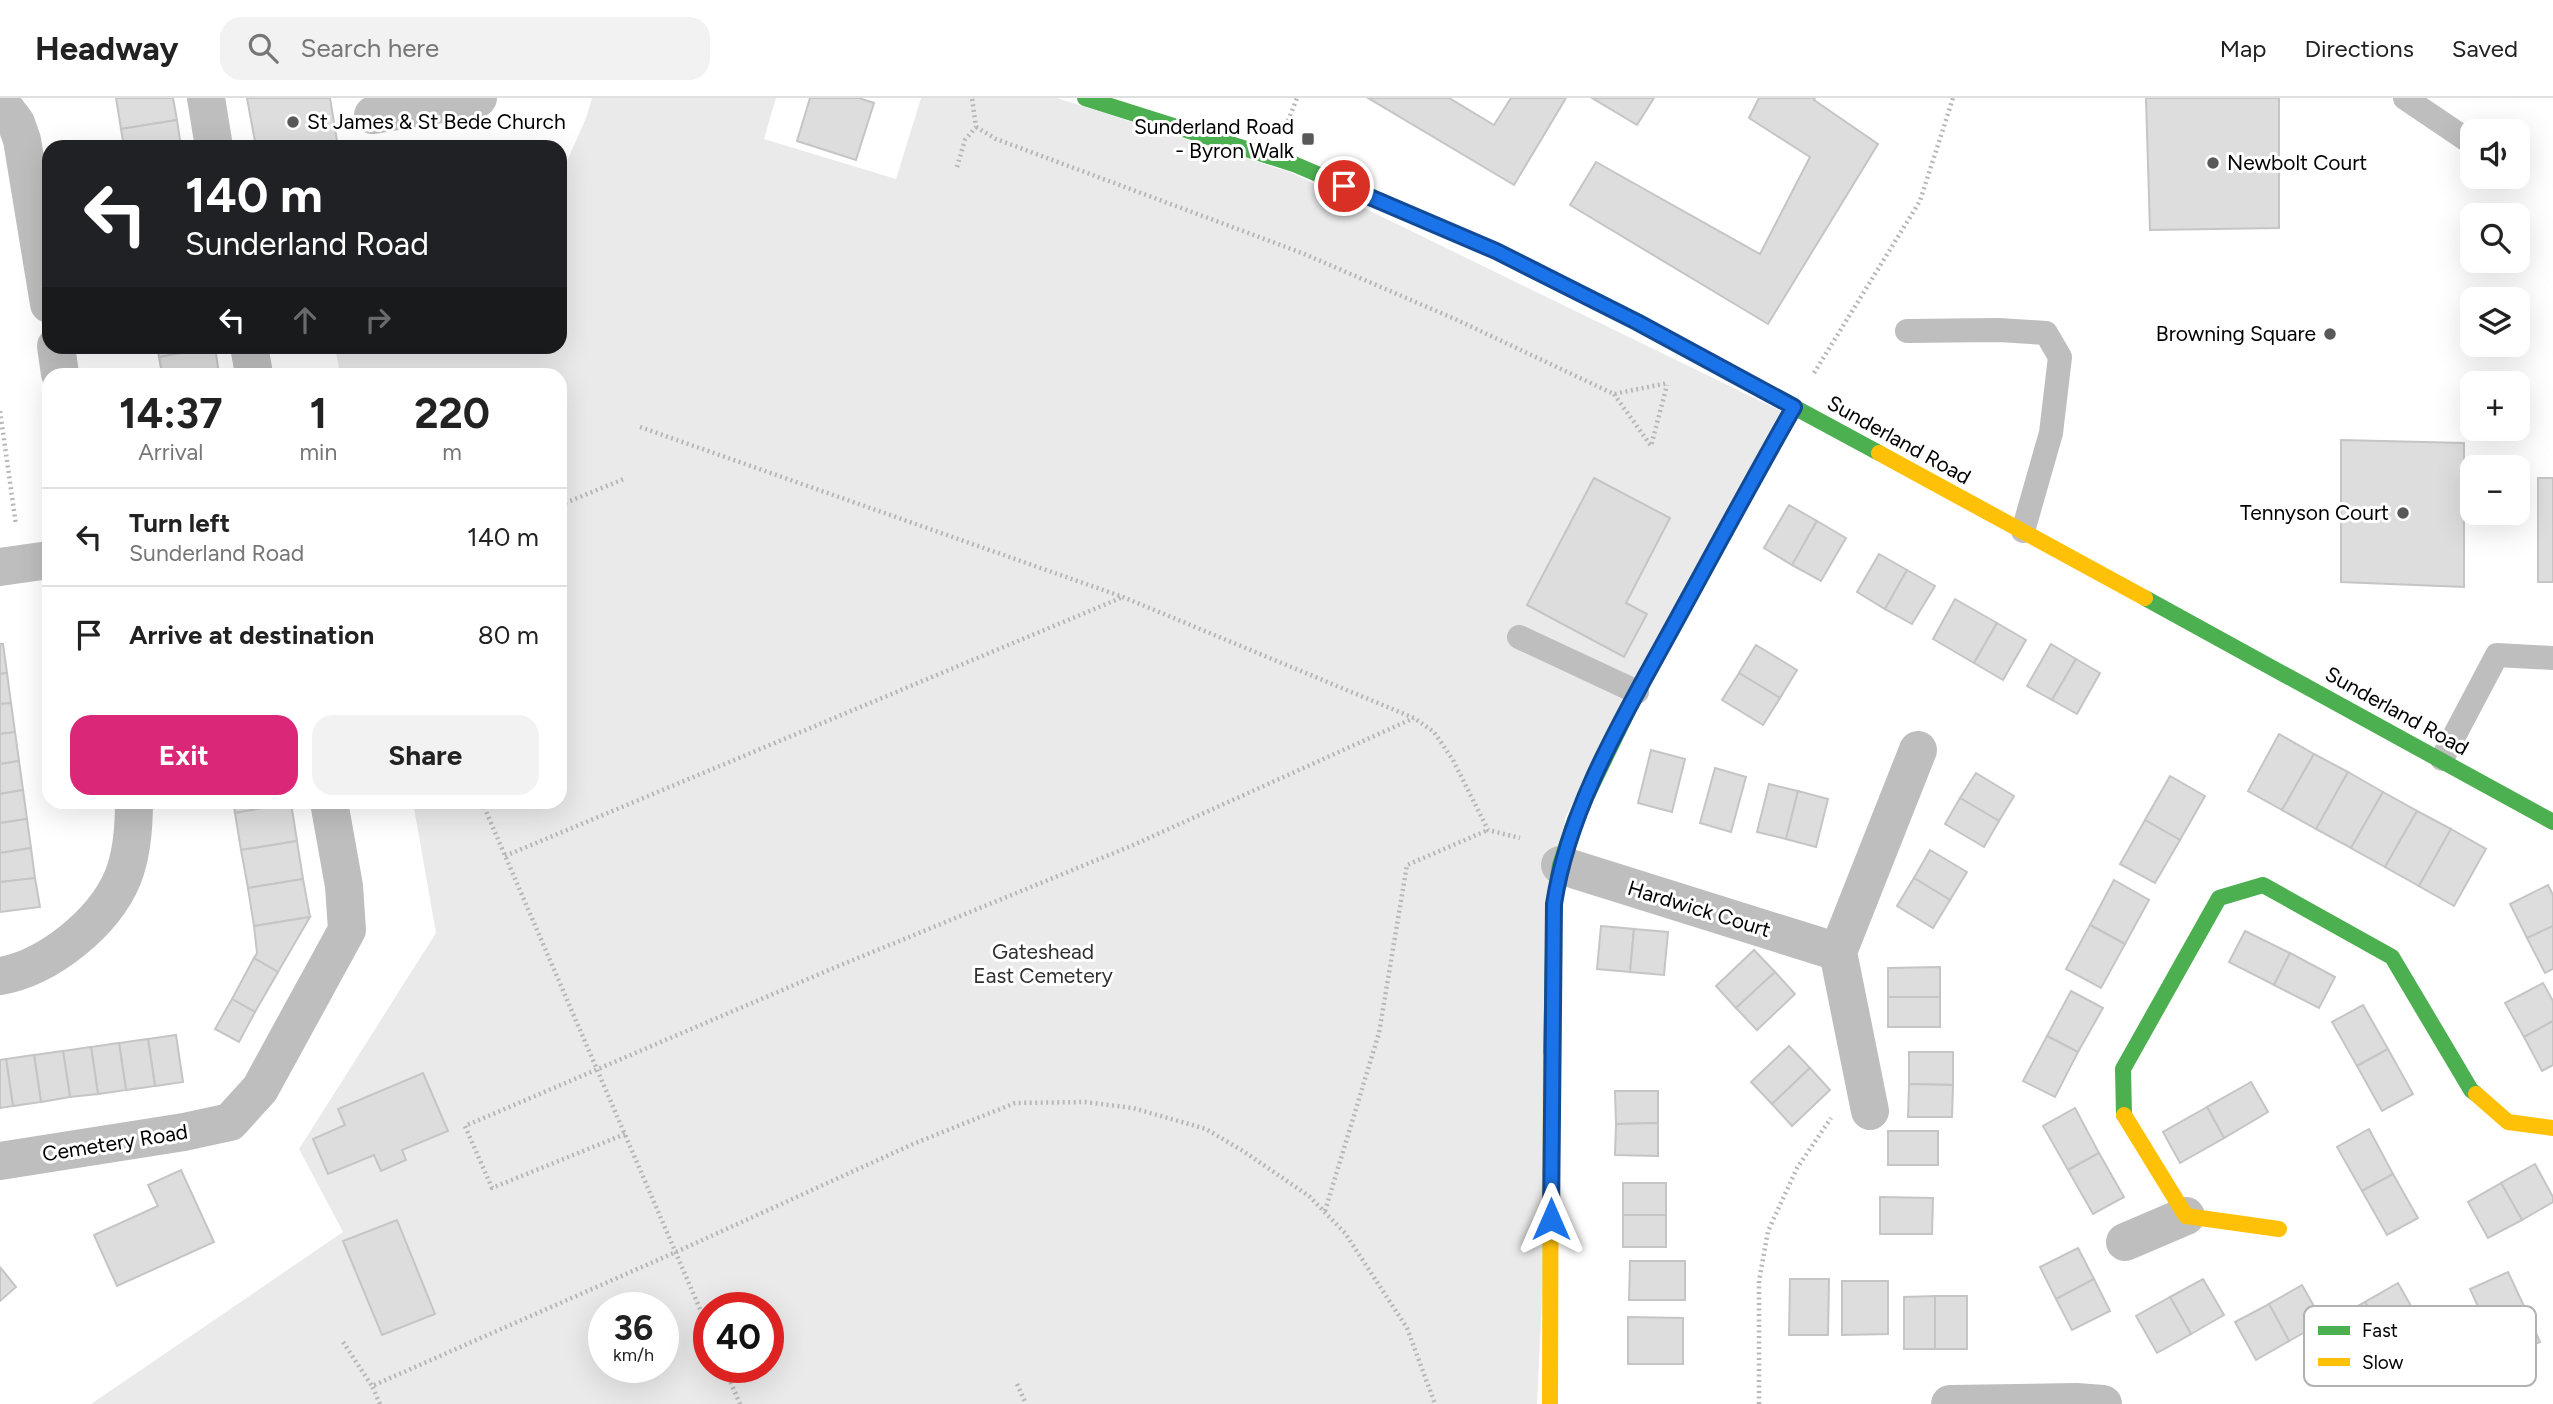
<!DOCTYPE html>
<meta charset="utf-8">
<style>
body{margin:0;font-family:Figtree,sans-serif;background:#f2f2f2;color:#222;height:100vh;display:flex;flex-direction:column;font-size:26px;white-space:nowrap}
*{box-sizing:border-box;margin:0}
p{font-size:23px;color:#767676}
.icon{flex:none;width:38px;height:38px;fill:none;stroke:currentColor;stroke-width:2;stroke-linecap:round;stroke-linejoin:round}
.map{position:relative;flex:1;overflow:hidden}
.sheet{position:absolute;left:42px;top:270px;width:525px;height:441px;display:flex;flex-direction:column;background:#fff;border-radius:21px;box-shadow:0 7px 28px #0002}
.sheet>*{flex:none}
.hud{position:absolute;left:42px;top:42px;width:525px;height:214px;border-radius:21px;box-shadow:0 7px 28px #0002;background:#202124;color:#fff;overflow:hidden}
.buttons{position:absolute;left:2460px;top:21px;display:grid;gap:14px}
.buttons a{display:grid;place-items:center;width:70px;height:70px;border-radius:14px;background:#fff;box-shadow:0 7px 28px #0002;font-size:35px}
.speed{position:absolute;left:588px;top:1194px;display:flex;gap:14px;font-size:35px;font-weight:700;text-align:center}
.speed>*{display:grid;place-content:center;width:91px;height:91px;border-radius:50%;background:#fff;box-shadow:0 7px 28px #0002;line-height:1}
.speed small{font-size:18px;font-weight:400}
.speed .limit{border:10px solid #d22;background:#fff;color:#111}
.pin{position:absolute;display:grid;place-items:center;width:60px;height:60px;color:#fff;margin:-30px;border:4px solid #fff;border-radius:50%;box-shadow:0 2px 7px #0007}
.me{position:absolute;width:77px;margin:-38px;rotate:0deg;stroke-linejoin:round;filter:drop-shadow(0 0 5px #0008)}
.turn{display:flex;align-items:center;gap:24px;height:147px;padding:0 28px;font-size:32px}
.turn .icon{width:91px;height:91px;stroke-width:2.5}
.turn b{display:block;font-size:49px;line-height:60px}
.lanes{display:flex;align-items:center;height:66px;padding:0 28px;background:#0003;justify-content:center;gap:35px;direction:ltr}
.lanes .off{opacity:.35}
.eta{display:flex;justify-content:space-evenly;align-items:center;height:119px;text-align:center}
.eta b{font-size:42px;font-weight:700;line-height:49px}
.cta{display:flex;gap:14px;margin-top:auto;padding:14px 28px}
.cta a{flex:1;height:80px;border-radius:21px;background:#db2777;color:#fff;font-size:28px;font-weight:700;line-height:80px;text-align:center}
.cta a+a{background:#f2f2f2;color:#222}
ul{padding:0;list-style:none}
li{display:flex;align-items:center;gap:21px;height:98px;padding:0 28px;border-top:2px solid #e0e0e0}
li div{flex:1}
li b{display:block;font-size:26px}
li em{font-style:normal}
header{display:flex;align-items:center;gap:42px;box-sizing:border-box;height:98px;padding:0 35px;background:#fff;border-bottom:2px solid #e0e0e0}
header strong{font-size:33px}
nav{display:flex;gap:38px;margin-inline-start:auto;font-size:24px}
.search{width:490px;height:63px;background:#f2f2f2;display:flex;align-items:center;gap:18px;box-sizing:border-box;padding:0 24px;border-radius:21px;color:#767676;font-size:26px}
.map>svg:first-child{display:block}
.green{fill:#eaeaea;fill-rule:evenodd}
.building{fill:#ddd;stroke:#c5c5c5;stroke-width:2}
.lines{fill:none;stroke-linecap:round;stroke-linejoin:round}
.path{stroke:#b8b8b8;stroke-width:4.5;stroke-dasharray:2 3.5;stroke-linecap:butt}
.lane{stroke:#bebebe;stroke-width:24}
.street{stroke:#bebebe;stroke-width:38}
.fast{stroke:#4caf50;stroke-width:16}
.slow{stroke:#ffc107;stroke-width:16}
.route-casing{stroke:#114b97;stroke-width:18}
.route{stroke:#1a73e8;stroke-width:12}
.poi-dot{fill:#595959;stroke:#fff;stroke-width:2.5}
.labels{text-anchor:middle;stroke-width:6;stroke-linejoin:round;paint-order:stroke}
.poi-label{font-size:21px;fill:#000;stroke:#fff;text-anchor:end}
.street-label{font-size:21px;fill:#000;stroke:#fff}
.park-label{font-size:21px;fill:#303030;stroke:#fff}
.key{fill:#fff;stroke:#b2b2b2;stroke-width:2}
.key-label{font-size:19px;fill:#000}
</style>
<header>
<strong>Headway</strong>
<div class="search"><svg class="icon" aria-label="search" viewBox="0 0 24 24"><circle cx="10" cy="10" r="6"/><path d="M15 15l6 6"/></svg>Search here</div>
<nav><a>Map</a><a>Directions</a><a>Saved</a></nav>
</header>
<div class="map">
<svg width="2553" height="1306" viewBox="0 0 2553 1306">
<rect width="100%" height="100%" fill="#fff"/>
<path class="green" d="M592,0H776L764,41L896,81L921,0H1057L1292,75L1781,313L1565,720L1537,1306H91L343,1134L299,1051L436,835L413,704H560V276H340L335,249L560,248V79L586,20ZM604,1209H663V1269H604ZM709,1209H768V1269H709Z"/>
<g class="building">
<polygon points="116,0 173,0 177,22 121,31"/>
<polygon points="247,0 330,0 338,49 256,49"/>
<polygon points="810,0 859,0 874,5 856,62 797,43"/>
<polygon points="1368,0 1449,0 1494,27 1511,0 1566,0 1514,87"/>
<polygon points="1592,0 1654,0 1637,27"/>
<polygon points="1759,0 1815,0 1814,2 1878,46 1768,226 1570,107 1596,64 1760,156 1810,59 1749,20"/>
<polygon points="2146,0 2279,0 2279,130 2150,132"/>
<polygon points="177,22 181,49 124,49 121,31"/>
<polygon points="157,248 215,248 215,249 159,259"/>
<polygon points="215,249 219,276 162,276 159,259"/>
<polygon points="2341,342 2464,345 2464,489 2341,484"/>
<polygon points="1594,380 1670,420 1626,505 1647,516 1624,559 1527,507"/>
<rect x="2538" y="380" width="15" height="104"/>
<polygon points="1789,407 1817,423 1792,467 1764,450"/>
<polygon points="1817,423 1846,440 1821,483 1792,467"/>
<polygon points="1879,456 1907,472 1885,511 1857,494"/>
<polygon points="1907,472 1935,488 1912,526 1885,511"/>
<polygon points="1955,501 1997,525 1974,565 1933,541"/>
<polygon points="1997,525 2026,542 2003,582 1974,565"/>
<polygon points="0,546 3,546 7,575 0,576"/>
<polygon points="2051,546 2076,561 2052,602 2027,588"/>
<polygon points="1756,547 1797,572 1780,600 1739,575"/>
<polygon points="2076,561 2100,575 2077,616 2052,602"/>
<polygon points="7,575 11,605 0,606 0,576"/>
<polygon points="1739,575 1780,600 1763,627 1722,602"/>
<polygon points="11,605 15,634 0,636 0,606"/>
<polygon points="15,634 19,663 0,666 0,636"/>
<polygon points="2279,636 2314,656 2282,712 2248,693"/>
<polygon points="1651,652 1685,661 1672,714 1638,705"/>
<polygon points="2314,656 2348,674 2316,731 2282,712"/>
<polygon points="19,663 23,692 0,696 0,666"/>
<polygon points="1715,670 1746,679 1731,734 1700,725"/>
<polygon points="2348,674 2383,694 2351,750 2316,731"/>
<polygon points="1976,675 2014,698 1999,723 1960,700"/>
<polygon points="2170,678 2205,698 2180,742 2145,722"/>
<polygon points="1769,686 1798,693 1786,741 1757,734"/>
<polygon points="23,692 27,721 0,725 0,696"/>
<polygon points="1798,693 1828,701 1816,749 1786,741"/>
<polygon points="2383,694 2417,713 2385,769 2351,750"/>
<polygon points="1960,700 1999,723 1984,749 1945,726"/>
<polygon points="233,704 291,704 291,705 235,715"/>
<polygon points="291,705 297,743 241,752 235,715"/>
<polygon points="2417,713 2451,731 2419,788 2385,769"/>
<polygon points="27,721 31,750 0,755 0,725"/>
<polygon points="2145,722 2180,742 2155,785 2120,766"/>
<polygon points="2451,731 2486,751 2454,808 2419,788"/>
<polygon points="297,743 303,781 248,790 241,752"/>
<polygon points="31,750 35,780 0,784 0,755"/>
<polygon points="1930,752 1967,774 1950,802 1914,780"/>
<polygon points="35,780 40,809 0,814 0,784"/>
<polygon points="1914,780 1950,802 1933,830 1897,808"/>
<polygon points="303,781 310,819 254,828 248,790"/>
<polygon points="2114,782 2149,802 2125,846 2090,827"/>
<polygon points="2548,787 2553,797 2553,828 2527,840 2510,806"/>
<polygon points="310,819 278,874 254,860 257,855 254,828"/>
<polygon points="2090,827 2125,846 2101,890 2066,871"/>
<polygon points="1601,828 1634,831 1630,874 1597,871"/>
<polygon points="2553,828 2553,871 2545,875 2527,840"/>
<polygon points="1634,831 1668,834 1664,877 1630,874"/>
<polygon points="2245,833 2290,855 2274,887 2229,864"/>
<polygon points="1754,852 1775,874 1736,910 1716,888"/>
<polygon points="2290,855 2335,879 2319,910 2274,887"/>
<polygon points="254,860 278,874 255,914 232,901"/>
<polygon points="1940,869 1940,899 1888,899 1888,870"/>
<polygon points="1775,874 1795,896 1757,932 1736,910"/>
<polygon points="2543,885 2553,903 2553,923 2524,939 2505,905"/>
<polygon points="2071,893 2103,910 2078,954 2047,938"/>
<rect x="1888" y="899" width="52" height="30"/>
<polygon points="232,901 255,914 239,944 215,931"/>
<polygon points="2363,907 2388,951 2357,968 2332,924"/>
<polygon points="2553,923 2553,967 2542,973 2524,939"/>
<polygon points="176,937 183,984 155,988 148,941"/>
<polygon points="2047,938 2078,954 2055,999 2023,983"/>
<polygon points="148,941 155,988 126,992 119,945"/>
<polygon points="119,945 126,992 98,996 91,949"/>
<polygon points="1789,948 1810,970 1772,1006 1751,984"/>
<polygon points="91,949 98,996 70,999 63,953"/>
<polygon points="2388,951 2413,996 2382,1013 2357,968"/>
<polygon points="63,953 70,999 41,1004 34,957"/>
<polygon points="1909,954 1953,954 1953,987 1909,986"/>
<polygon points="34,957 41,1004 13,1008 6,961"/>
<polygon points="6,961 13,1008 0,1010 0,962"/>
<polygon points="1810,970 1830,992 1792,1028 1772,1006"/>
<polygon points="423,975 448,1033 402,1052 406,1062 381,1073 374,1057 328,1076 313,1041 345,1027 338,1011"/>
<polygon points="2251,984 2268,1014 2224,1040 2207,1009"/>
<polygon points="1909,986 1953,987 1952,1019 1908,1019"/>
<polygon points="1615,993 1658,993 1658,1025 1616,1026"/>
<polygon points="2207,1009 2224,1040 2180,1065 2163,1034"/>
<polygon points="2075,1010 2099,1055 2068,1072 2043,1028"/>
<polygon points="1658,1025 1658,1058 1615,1057 1616,1026"/>
<polygon points="2369,1031 2393,1076 2362,1093 2337,1049"/>
<rect x="1888" y="1033" width="50" height="34"/>
<polygon points="2099,1055 2124,1099 2093,1116 2068,1072"/>
<polygon points="2535,1066 2553,1099 2553,1104 2522,1122 2501,1085"/>
<polygon points="181,1072 214,1144 117,1188 94,1137 158,1108 148,1087"/>
<polygon points="2393,1076 2418,1120 2387,1137 2362,1093"/>
<rect x="1623" y="1085" width="43" height="32"/>
<polygon points="2501,1085 2522,1122 2488,1140 2468,1104"/>
<polygon points="1880,1099 1933,1100 1932,1136 1880,1136"/>
<rect x="1623" y="1117" width="43" height="32"/>
<polygon points="397,1122 435,1216 382,1237 343,1143"/>
<polygon points="2078,1150 2094,1181 2056,1201 2040,1169"/>
<polygon points="1630,1163 1685,1163 1685,1202 1629,1202"/>
<polygon points="0,1169 16,1189 0,1203"/>
<polygon points="2508,1174 2524,1208 2486,1226 2470,1191"/>
<polygon points="1790,1181 1829,1181 1828,1237 1789,1237"/>
<polygon points="2094,1181 2110,1213 2072,1232 2056,1201"/>
<polygon points="2203,1181 2224,1217 2191,1236 2170,1199"/>
<polygon points="1842,1183 1888,1183 1888,1236 1842,1237"/>
<polygon points="2398,1185 2419,1222 2385,1240 2365,1204"/>
<polygon points="2302,1187 2323,1224 2289,1243 2269,1206"/>
<rect x="1935" y="1198" width="32" height="53"/>
<polygon points="1935,1198 1935,1251 1904,1251 1904,1199"/>
<polygon points="2170,1199 2191,1236 2157,1255 2136,1218"/>
<polygon points="2365,1204 2385,1240 2352,1259 2331,1222"/>
<polygon points="2269,1206 2289,1243 2256,1262 2235,1224"/>
<polygon points="2524,1208 2540,1244 2502,1261 2486,1226"/>
<polygon points="1628,1219 1683,1220 1683,1266 1628,1266"/>
</g>
<g class="lines">
<g class="path">
<polyline points="1288,23 1297,0"/>
<polyline points="976,29 996,41 1302,155 1455,221 1614,296 1668,285"/>
<polyline points="957,69 965,42 976,29 972,0"/>
<polyline points="1814,275 1920,103 1953,0"/>
<polyline points="1614,296 1651,348 1667,287"/>
<polyline points="0,313 16,427"/>
<polyline points="640,329 1123,499 1414,620 1434,634 1453,662 1488,732 1520,740"/>
<polyline points="560,407 624,381"/>
<polyline points="482,704 709,1232"/>
<polyline points="505,758 1123,499"/>
<polyline points="625,1036 492,1090 465,1028 836,869 1131,748 1414,620"/>
<polyline points="1325,1113 1379,935 1407,767 1488,732"/>
<polyline points="343,1244 372,1288"/>
<polyline points="724,1269 740,1306"/>
<polyline points="1017,1286 1026,1306"/>
<polyline points="380,1306 372,1288 676,1154 913,1046 1015,1005 1085,1004 1133,1010 1206,1031 1243,1053 1309,1098 1345,1135 1407,1230 1435,1306"/>
<polyline points="1759,1306 1759,1183 1768,1133 1797,1070 1831,1020"/>
</g>
<g class="lane">
<polyline points="2405,0 2473,46"/>
<polyline points="1907,233 1999,232 2046,235 2060,259 2051,335 2023,433"/>
<polyline points="1519,539 1637,594"/>
<polyline points="2442,661 2497,557 2553,560"/>
</g>
<g class="street">
<polyline points="206,0 214,49"/>
<polyline points="0,4 16,25 22,42 49,206"/>
<polyline points="373,17 478,0"/>
<polyline points="56,248 60,276"/>
<polyline points="249,248 254,276"/>
<polyline points="0,469 49,462"/>
<polyline points="1560,767 1838,854"/>
<path d="M0,878C48,870 104,825 123,779C132,756 134,728 134,704"/>
<polyline points="1870,1013 1838,854 1918,652"/>
<polyline points="0,1063 184,1034 230,1024 260,991 347,832 344,788 329,704"/>
<polyline points="2125,1144 2186,1118"/>
<polyline points="1950,1306 2076,1304 2103,1306"/>
</g>
<g class="fast">
<polyline points="1085,0 1294,66 1496,153 1637,224 1879,355"/>
<polyline points="2145,500 2553,724"/>
<polyline points="1551,958 1554,806 1560,767 1575,722 1637,594 1793,309"/>
<polyline points="2124,1017 2123,971 2219,800 2263,787 2392,859 2471,992 2476,996"/>
</g>
<g class="slow">
<polyline points="1879,355 2145,500"/>
<polyline points="2476,996 2508,1024 2553,1030"/>
<polyline points="2124,1017 2186,1118 2279,1131"/>
<polyline points="1550,1306 1551,958"/>
</g>
</g>
<g class="lines">
<g class="route-casing">
<path id="route" d="M1344,88L1496,153L1637,224L1794,309C1750,386 1708,465 1665,543C1620,625 1568,713 1554,806L1551,1121"/>
</g>
<use href="#route" class="route"/>
</g>
<g class="poi-dot">
<circle cx="293" cy="24" r="7"/>
<rect x="1301" y="34" width="14" height="14" rx="3.5"/>
<circle cx="2213" cy="65" r="7"/>
<circle cx="2330" cy="236" r="7"/>
<circle cx="2403" cy="415" r="7"/>
</g>
<g class="labels">
<g class="poi-label">
<text x="307" y="31" text-anchor="start">St James &amp; St Bede Church</text>
<text x="1294" y="36">Sunderland Road<tspan x="1294" dy="24">- Byron Walk</tspan></text>
<text x="2227" y="72" text-anchor="start">Newbolt Court</text>
<text x="2316" y="243">Browning Square</text>
<text x="2389" y="422">Tennyson Court</text>
</g>
<g class="street-label">
<text transform="translate(1899 342) rotate(29)" y="7">Sunderland Road</text>
<text transform="translate(2397 613) rotate(29)" y="7">Sunderland Road</text>
<text transform="translate(1699 811) rotate(17)" y="7">Hardwick Court</text>
<text transform="translate(115 1045) rotate(-9)" y="7">Cemetery Road</text>
</g>
<g class="park-label">
<text x="1043" y="861">Gateshead<tspan x="1043" dy="24">East Cemetery</tspan></text>
</g>
</g>
<rect x="2304" y="1208" width="232" height="80" rx="10" class="key"/>
<rect x="2318" y="1228" width="32" height="9" fill="#4caf50"/>
<rect x="2318" y="1260" width="32" height="8" fill="#ffc107"/>
<g class="key-label">
<text x="2362" y="1239">Fast</text>
<text x="2362" y="1271">Slow</text>
</g>
</svg>
<div class="buttons">
<a><svg class="icon" aria-label="sound" viewBox="0 0 24 24"><path d="M4 9h4l5-4v14l-5-4H4zM17 9q2 3 0 6"/></svg></a>
<a><svg class="icon" aria-label="search" viewBox="0 0 24 24"><circle cx="10" cy="10" r="6"/><path d="M15 15l6 6"/></svg></a>
<a><svg class="icon" aria-label="layers" viewBox="0 0 24 24"><path d="M12 4l9 5-9 5-9-5zM3 14l9 5 9-5"/></svg></a>
<a>+</a>
<a>−</a>
</div>
<div class="speed"><div>36<small>km/h</small></div><div class="limit">40</div></div>
<div class="pin" style="left:1344px;top:88px;background:#d93025"><svg class="icon" aria-label="arrive" viewBox="0 0 24 24"><path d="M6 21V4h12l-3 4 3 4H6"/></svg></div>
<svg class="me" style="left:1551px;top:1121px" viewBox="-20 -20 40 40"><path d="M0-17L14 15 0 8-14 15z" fill="#1a73e8" stroke="#fff" stroke-width="4"/></svg>
<div class="hud">
<div class="turn"><svg class="icon" aria-label="left" viewBox="0 0 24 24"><path d="M17 20v-9H6M10 6l-5 5 5 5"/></svg><div><b>140 m</b>Sunderland Road</div></div>
<div class="lanes"><svg class="icon" aria-label="left" viewBox="0 0 24 24"><path d="M17 20v-9H6M10 6l-5 5 5 5"/></svg><svg class="icon off" aria-label="ahead" viewBox="0 0 24 24"><path d="M12 20V5M6 11l6-6 6 6"/></svg><svg class="icon off" aria-label="right" viewBox="0 0 24 24"><path d="M7 20v-9h11M14 6l5 5-5 5"/></svg></div>
</div>
<section class="sheet">
<div class="eta">
<div><b>14:37</b><p>Arrival</p></div>
<div><b>1</b><p>min</p></div>
<div><b>220</b><p>m</p></div>
</div>
<ul>
<li><svg class="icon" aria-label="left" viewBox="0 0 24 24"><path d="M17 20v-9H6M10 6l-5 5 5 5"/></svg><div><b>Turn left</b><p>Sunderland Road</p></div><em>140 m</em></li>
<li><svg class="icon" aria-label="arrive" viewBox="0 0 24 24"><path d="M6 21V4h12l-3 4 3 4H6"/></svg><div><b>Arrive at destination</b></div><em>80 m</em></li>
</ul>
<div class="cta"><a>Exit</a><a>Share</a></div>
</section>
</div>
